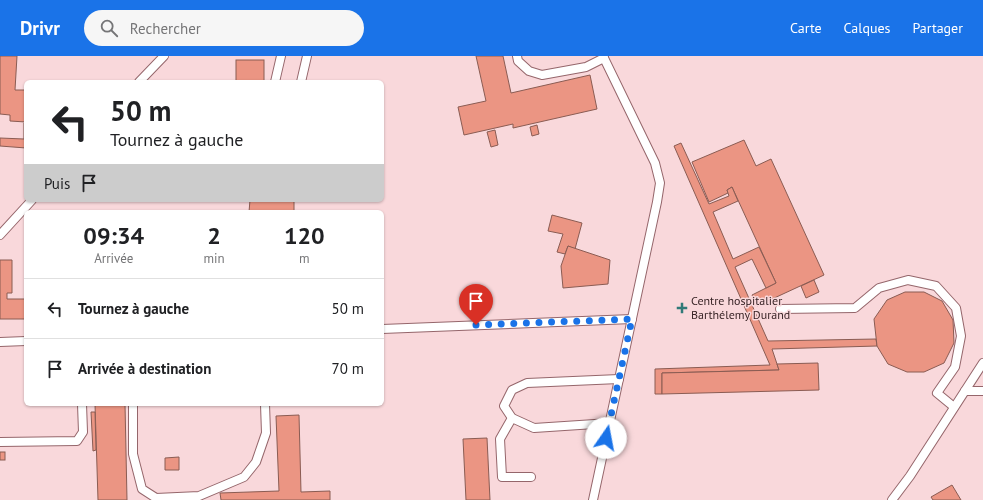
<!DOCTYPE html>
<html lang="fr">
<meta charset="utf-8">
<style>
body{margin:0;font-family:"PT Sans",sans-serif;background:#f6f6f6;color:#202124;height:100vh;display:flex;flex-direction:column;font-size:15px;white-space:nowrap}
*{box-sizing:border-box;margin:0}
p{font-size:13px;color:#757577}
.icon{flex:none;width:22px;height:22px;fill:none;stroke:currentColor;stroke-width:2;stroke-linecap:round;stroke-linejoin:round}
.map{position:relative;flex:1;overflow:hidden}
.sheet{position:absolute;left:24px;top:154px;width:360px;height:196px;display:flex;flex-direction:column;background:#fff;border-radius:6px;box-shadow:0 1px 3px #0004}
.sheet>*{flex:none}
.guide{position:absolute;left:24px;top:24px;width:360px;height:122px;border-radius:6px;box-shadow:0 1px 3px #0004;background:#fff;color:#202124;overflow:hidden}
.pin{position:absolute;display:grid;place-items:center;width:34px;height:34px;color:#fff;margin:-41px -17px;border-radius:50% 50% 50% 0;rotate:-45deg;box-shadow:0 0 4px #0007}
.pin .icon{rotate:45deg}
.me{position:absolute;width:44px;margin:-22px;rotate:12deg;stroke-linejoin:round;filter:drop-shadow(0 0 3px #0008)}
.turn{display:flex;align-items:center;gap:14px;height:84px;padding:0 20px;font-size:18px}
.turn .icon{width:52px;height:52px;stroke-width:2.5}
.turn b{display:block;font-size:28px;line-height:34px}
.then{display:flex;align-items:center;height:38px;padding:0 20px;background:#0003;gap:8px;font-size:15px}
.eta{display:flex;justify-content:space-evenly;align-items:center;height:68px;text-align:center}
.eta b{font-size:24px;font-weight:800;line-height:28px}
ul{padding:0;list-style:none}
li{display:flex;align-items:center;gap:12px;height:60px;padding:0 20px;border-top:1px solid #e0e0e0}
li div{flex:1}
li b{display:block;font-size:15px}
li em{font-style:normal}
header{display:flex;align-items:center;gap:24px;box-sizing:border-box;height:56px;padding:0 20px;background:#1a73e8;color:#fff}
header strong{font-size:19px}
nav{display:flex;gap:22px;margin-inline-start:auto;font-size:14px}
.search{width:280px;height:36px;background:#f6f6f6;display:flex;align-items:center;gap:10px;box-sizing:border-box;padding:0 14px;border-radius:22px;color:#757577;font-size:15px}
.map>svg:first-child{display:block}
.building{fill:#eb9583;stroke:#8a5c53}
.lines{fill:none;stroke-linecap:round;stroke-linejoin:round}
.service-casing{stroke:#95666b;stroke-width:10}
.service{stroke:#fff;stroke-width:8}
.route{stroke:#1a73e8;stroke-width:7;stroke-dasharray:0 12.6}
.poi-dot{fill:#317a78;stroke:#f9d8db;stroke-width:1.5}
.labels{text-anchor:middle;stroke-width:3;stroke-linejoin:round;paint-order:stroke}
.poi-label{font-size:12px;fill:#382426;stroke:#f9d8db;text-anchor:start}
</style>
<header>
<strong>Drivr</strong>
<div class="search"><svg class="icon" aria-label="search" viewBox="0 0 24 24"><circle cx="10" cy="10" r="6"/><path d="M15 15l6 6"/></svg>Rechercher</div>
<nav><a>Carte</a><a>Calques</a><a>Partager</a></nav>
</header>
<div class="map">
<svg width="983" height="444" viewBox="0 0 983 444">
<rect width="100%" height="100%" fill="#f9d8db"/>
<g class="building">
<polygon points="0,0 17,0 15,34 26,34 26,66 10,65 10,59 0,58"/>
<polygon points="476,0 503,0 511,37 590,19 597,53 513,72 513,68 464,79 458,51 486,45"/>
<rect x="236" y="4" width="28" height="22"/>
<polygon points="24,67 26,67 26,92 0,90 0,82 24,83"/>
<polygon points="537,69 539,78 532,80 530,71"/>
<polygon points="495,74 498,89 491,91 487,76"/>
<polygon points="744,84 756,110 771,103 824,219 757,250 752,239 776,227 732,131 727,134 728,137 709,146 692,106"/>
<polygon points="681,87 709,148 729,140 727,134 732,131 738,145 713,156 733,203 759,191 776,227 766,232 752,203 735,211 768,285 876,283 877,290 772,293 779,314 662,317 662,338 655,338 655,313 770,309 674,90"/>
<polygon points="250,144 294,144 294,156 249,156"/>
<polygon points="552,159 582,167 575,193 568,190 565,198 557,196 563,178 548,175"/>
<polygon points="568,190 610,204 608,228 563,232 561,210"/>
<polygon points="0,204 12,204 12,237 7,237 7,243 26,243 26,263 0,263"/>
<polygon points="814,224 819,236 806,242 801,230"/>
<polygon points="905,236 924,236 942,245 953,264 954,287 944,307 924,316 907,316 888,308 877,290 874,263 887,244"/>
<polygon points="818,307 819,334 662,338 662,317 779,314 777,308"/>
<polygon points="95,348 125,348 127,444 98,444"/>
<polygon points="91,356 95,356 96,394 93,395"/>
<polygon points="299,359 301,436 330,435 330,444 221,444 220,437 279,435 276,360"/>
<polygon points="487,382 490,444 466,444 463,383"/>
<rect x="0" y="396" width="5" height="8"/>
<polygon points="179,401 179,414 165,414 165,402"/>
<polygon points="952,429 961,444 933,444 931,441"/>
</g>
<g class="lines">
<g class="service-casing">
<g id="service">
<polyline points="517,0 518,5 529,15 542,19 586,11 604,2"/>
<polyline points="139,26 164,0"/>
<polyline points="275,26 281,0"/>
<polyline points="301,26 307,0"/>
<polyline points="0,179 32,144"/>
<polyline points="780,253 855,252 879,232 908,224 936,230 956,252 961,280 955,311 937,337 954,351"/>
<polyline points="382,273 632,263"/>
<polyline points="0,286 26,285"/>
<polyline points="965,335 983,335"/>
<polyline points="133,348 133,398 142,433 156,442 199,440 244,421 256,406 266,377 265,348"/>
<polyline points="512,362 500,383 502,421 531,421"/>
<polyline points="610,367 534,372 512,362 504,350 512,334 527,327 619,323"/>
<polyline points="0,386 77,385 83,376 82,348"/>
<polyline points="593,444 657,146 660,127 655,107 603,0"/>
<polyline points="892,444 910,420 983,307"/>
</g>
</g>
<use href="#service" class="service"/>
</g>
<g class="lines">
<polyline class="route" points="476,269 632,263 606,382"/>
</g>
<path class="poi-dot" d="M680 246h4v4h4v4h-4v4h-4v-4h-4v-4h4z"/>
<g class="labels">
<g class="poi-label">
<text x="691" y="249">Centre hospitalier<tspan x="691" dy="14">Barthélemy Durand</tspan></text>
</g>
</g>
</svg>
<div class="pin" style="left:476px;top:269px;background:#d93025"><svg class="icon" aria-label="arrive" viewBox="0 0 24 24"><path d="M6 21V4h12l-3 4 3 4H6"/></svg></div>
<svg class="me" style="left:606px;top:382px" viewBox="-20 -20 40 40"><circle r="19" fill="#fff"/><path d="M0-13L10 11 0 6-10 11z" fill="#1a73e8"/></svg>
<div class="guide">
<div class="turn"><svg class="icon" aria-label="left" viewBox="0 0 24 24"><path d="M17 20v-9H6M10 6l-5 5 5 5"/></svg><div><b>50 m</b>Tournez à gauche</div></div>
<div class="then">Puis<svg class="icon" aria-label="arrive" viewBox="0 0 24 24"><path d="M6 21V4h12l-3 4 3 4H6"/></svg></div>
</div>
<section class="sheet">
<div class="eta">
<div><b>09:34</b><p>Arrivée</p></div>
<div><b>2</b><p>min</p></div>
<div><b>120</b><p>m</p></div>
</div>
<ul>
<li><svg class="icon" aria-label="left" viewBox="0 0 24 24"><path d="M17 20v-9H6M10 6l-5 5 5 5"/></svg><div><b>Tournez à gauche</b></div><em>50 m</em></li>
<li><svg class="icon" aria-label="arrive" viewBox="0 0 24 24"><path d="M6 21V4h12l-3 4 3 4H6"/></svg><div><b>Arrivée à destination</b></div><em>70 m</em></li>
</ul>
</section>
</div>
